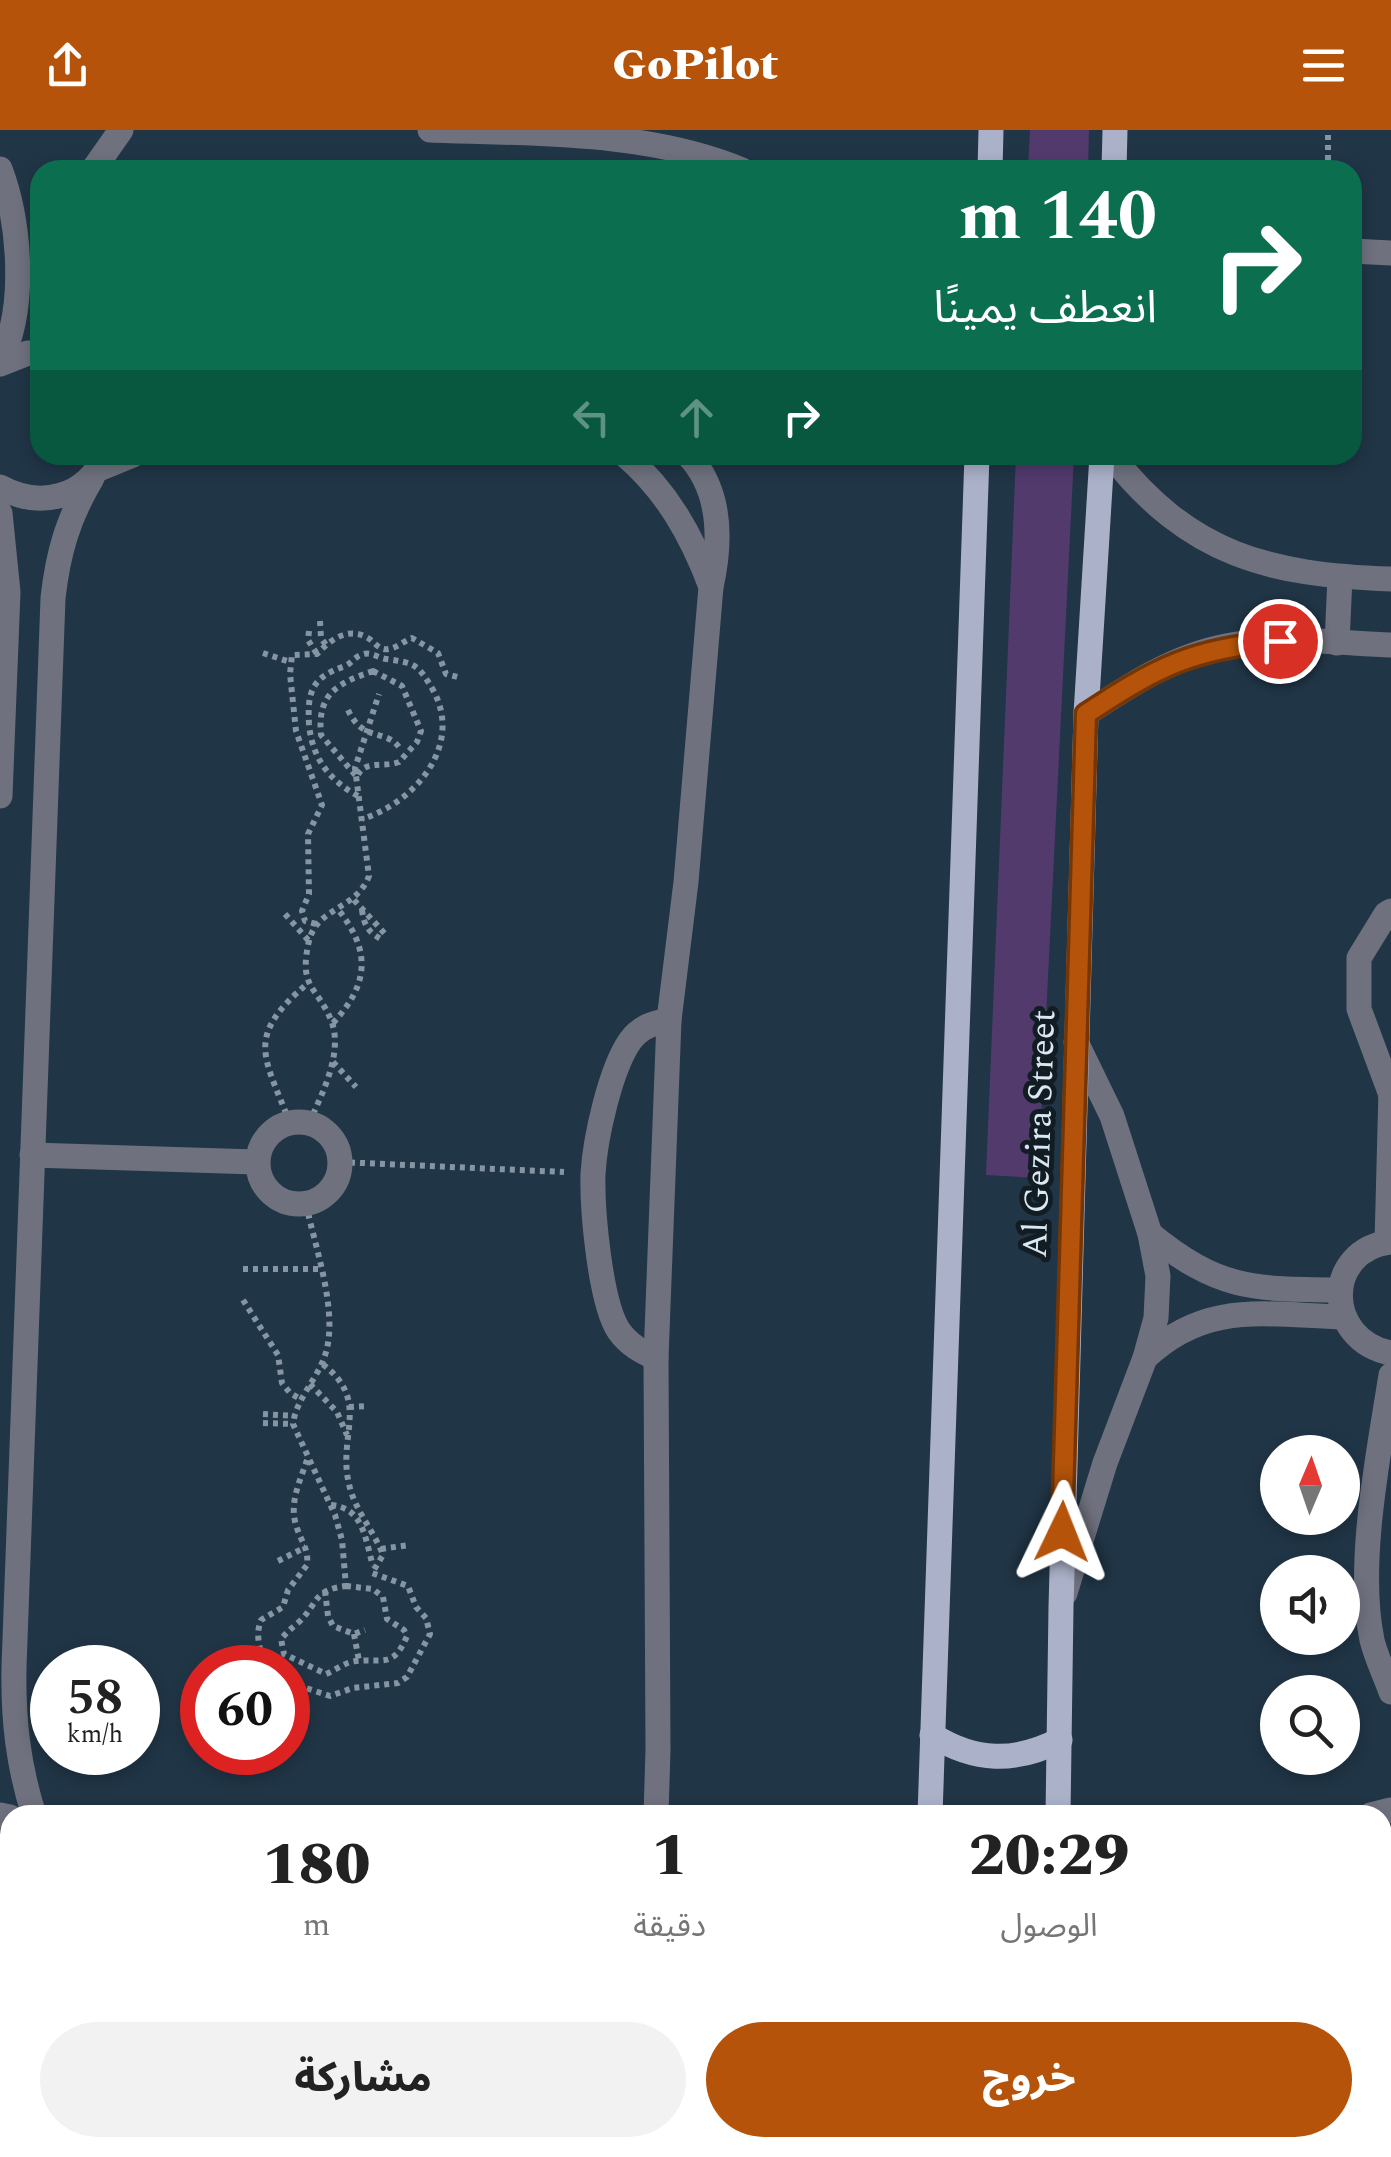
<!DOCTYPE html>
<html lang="ar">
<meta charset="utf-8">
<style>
body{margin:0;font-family:Spectral,"Noto Sans Arabic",serif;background:#f2f2f2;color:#222;direction:rtl;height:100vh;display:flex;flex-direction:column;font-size:38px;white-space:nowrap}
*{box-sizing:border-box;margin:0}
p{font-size:32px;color:#767676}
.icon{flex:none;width:55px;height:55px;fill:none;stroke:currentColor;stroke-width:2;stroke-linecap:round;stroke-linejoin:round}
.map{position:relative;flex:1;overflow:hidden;direction:ltr}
.sheet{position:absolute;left:0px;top:1675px;width:1392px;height:352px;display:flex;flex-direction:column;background:#fff;border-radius:30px 30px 0 0;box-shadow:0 5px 15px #0003;direction:rtl}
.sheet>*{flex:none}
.top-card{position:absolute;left:30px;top:30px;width:1332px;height:305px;border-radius:30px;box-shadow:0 5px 15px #0003;direction:rtl;background:#0b6e4f;color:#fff;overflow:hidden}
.needle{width:65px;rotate:2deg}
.buttons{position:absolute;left:1260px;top:1305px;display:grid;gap:20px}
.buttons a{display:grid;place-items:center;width:100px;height:100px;border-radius:50%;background:#fff;box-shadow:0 5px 15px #0003;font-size:50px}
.speed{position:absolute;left:30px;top:1515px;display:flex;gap:20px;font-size:50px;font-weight:700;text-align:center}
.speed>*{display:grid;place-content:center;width:130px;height:130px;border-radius:50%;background:#fff;box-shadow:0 5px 15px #0003;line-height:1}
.speed small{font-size:25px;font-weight:400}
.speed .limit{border:15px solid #d22;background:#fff;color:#111}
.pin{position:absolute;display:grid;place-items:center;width:85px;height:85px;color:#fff;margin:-42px;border:5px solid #fff;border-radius:50%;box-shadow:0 2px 10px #0007}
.me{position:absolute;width:110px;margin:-55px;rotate:2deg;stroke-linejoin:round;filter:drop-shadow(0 0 8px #0008)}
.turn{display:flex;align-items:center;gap:35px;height:210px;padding:0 40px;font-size:45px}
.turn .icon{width:130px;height:130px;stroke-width:2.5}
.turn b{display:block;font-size:70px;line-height:85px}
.lanes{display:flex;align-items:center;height:95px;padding:0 40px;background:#0003;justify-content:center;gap:50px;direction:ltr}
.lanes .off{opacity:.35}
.eta{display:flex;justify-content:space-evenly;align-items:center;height:170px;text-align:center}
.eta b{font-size:60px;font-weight:800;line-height:70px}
.primary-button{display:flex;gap:20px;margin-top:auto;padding:20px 40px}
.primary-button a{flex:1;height:115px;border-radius:60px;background:#b45309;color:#fff;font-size:40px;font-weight:800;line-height:115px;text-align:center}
.primary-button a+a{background:#f2f2f2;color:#222}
header{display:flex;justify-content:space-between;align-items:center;height:130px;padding:0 40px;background:#b45309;color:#fff;font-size:45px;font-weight:800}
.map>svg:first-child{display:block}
.green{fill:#523a6d}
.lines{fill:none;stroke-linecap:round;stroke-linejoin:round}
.path{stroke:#8595a3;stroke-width:6;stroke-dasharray:5 5;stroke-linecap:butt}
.minor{stroke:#6f727e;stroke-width:25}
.major{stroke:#abb1c9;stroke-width:25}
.route-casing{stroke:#753606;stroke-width:25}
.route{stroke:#b45309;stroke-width:18}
.labels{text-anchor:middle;stroke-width:10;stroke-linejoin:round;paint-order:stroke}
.street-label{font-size:35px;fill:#dbe8f3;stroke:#121c23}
</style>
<header><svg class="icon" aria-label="menu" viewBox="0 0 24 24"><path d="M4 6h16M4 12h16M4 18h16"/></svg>GoPilot<svg class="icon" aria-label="share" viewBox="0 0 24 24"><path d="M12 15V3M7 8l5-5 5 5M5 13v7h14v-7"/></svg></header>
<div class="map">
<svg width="1391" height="2027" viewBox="0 0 1391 2027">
<rect width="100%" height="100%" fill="#203546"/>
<g class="green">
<polygon points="1030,0 1089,0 1088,40 1028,40"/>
<polygon points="1016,325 1074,325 1038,1048 986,1045"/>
</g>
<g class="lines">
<g class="path">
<polyline points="1328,40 1328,0"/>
<polyline points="320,491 321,508 326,515"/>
<polyline points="309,501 308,510 317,524"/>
<polyline points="263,523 290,532"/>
<path d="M373,541L402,556L421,601L417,612L399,632C383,638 364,629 357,647L321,605C317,563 338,553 373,541Z"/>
<path d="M348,580C364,614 387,597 401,620"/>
<path d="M358,666C329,650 312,628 309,594C307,560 313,547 345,536C352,533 356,525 364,524C371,522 379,528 386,529C415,533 418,534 433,560C464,616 414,673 362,689"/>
<polyline points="354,770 387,806"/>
<path d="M362,780C364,796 369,803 383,810"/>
<polyline points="285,784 309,811"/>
<path d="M316,794L305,791L302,781L309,764L308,704L322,675L296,601L290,544L292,525L317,524C330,510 348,496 368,508C375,512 379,521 389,519C396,518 404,511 412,508L438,523L446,544L461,548"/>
<path d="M333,893C370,853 371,820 337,778"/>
<polyline points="333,932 356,957"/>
<path d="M290,993C263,924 245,907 308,853"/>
<path d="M309,993C322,964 344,922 331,890C317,856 298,858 309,811C317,777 356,780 369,746L355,638L379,564"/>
<polyline points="340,1032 564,1042"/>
<path d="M306,1074C315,1117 338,1180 326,1222C319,1248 296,1268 293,1294L335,1385L342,1410L346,1456"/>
<polyline points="243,1139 320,1139"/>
<polyline points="243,1170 278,1225 282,1253 290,1263 302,1270"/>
<polyline points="310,1254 337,1282 347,1305"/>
<polyline points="349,1277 367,1276"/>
<polyline points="263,1284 294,1286"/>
<polyline points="263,1293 293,1294"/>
<path d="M331,1375C364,1378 365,1409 373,1436"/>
<polyline points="381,1419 409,1415"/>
<polyline points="278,1431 306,1417"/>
<path d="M346,1456L373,1459L383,1467L387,1489L404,1500L407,1506C393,1539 383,1528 356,1531C345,1532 336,1540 326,1544L284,1524L281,1509C287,1502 293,1497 300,1491C319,1472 313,1460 346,1456Z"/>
<polyline points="325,1461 328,1486 333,1496 354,1504 365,1500"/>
<polyline points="354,1504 359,1531"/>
<path d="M270,1538C259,1524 255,1505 261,1490L283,1477L288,1460L307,1435C309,1418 300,1410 296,1395C289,1373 300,1351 307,1330"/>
<path d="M288,1552L330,1566L353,1558L398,1553L407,1547L430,1504L426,1488L416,1477L408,1456L372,1443L383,1425C374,1401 354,1379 349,1354C337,1305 372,1270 321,1233"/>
<polyline points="212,2018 215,2027"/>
</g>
<g class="minor">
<path d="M430,0C533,4 646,0 742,40"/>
<path d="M0,39C20,92 27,179 0,231"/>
<polyline points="93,40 121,0"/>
<polyline points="1352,121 1391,123"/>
<polyline points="0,234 28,223 40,224"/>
<path d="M625,325C667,361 692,406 711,457"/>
<path d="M1111,325C1189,425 1269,445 1391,449"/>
<polyline points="99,339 133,325"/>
<path d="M0,357C40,379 86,368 105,325"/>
<polyline points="0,383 8,462 0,666"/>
<polyline points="1337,513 1340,447"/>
<path d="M1086,584C1130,555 1174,526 1226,516C1279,505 1338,513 1391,515"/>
<polyline points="1391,965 1359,879 1359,828 1386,784 1391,781"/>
<circle cx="299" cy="1033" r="41"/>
<polyline points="32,1025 257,1032"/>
<path d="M1150,1104C1220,1161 1254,1159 1340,1160"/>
<polyline points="1387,1112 1391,960"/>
<path d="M1391,1112C1323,1120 1324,1210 1391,1223"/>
<path d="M656,1228C642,1222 629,1215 619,1201C600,1173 592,1079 593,1044C595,1009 610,940 630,911C640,897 653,893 669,890"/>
<path d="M1145,1228C1206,1170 1266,1185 1343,1187"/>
<path d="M1391,1245C1379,1322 1356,1434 1372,1510C1376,1527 1385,1545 1391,1562"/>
<polyline points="1065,1463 1105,1333 1145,1228 1156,1188 1158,1146 1150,1104 1112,986 1076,912"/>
<polyline points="0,1685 10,1687"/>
<path d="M34,1685C18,1635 13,1589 14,1537L53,468C58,423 68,388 92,348"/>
<path d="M656,1685L658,1620L656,1228L669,890L686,752L711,457C721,412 722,361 688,325"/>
<polyline points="1371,1685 1391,1680"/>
<polyline points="0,1886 10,1884"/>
<polyline points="0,1926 10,1905"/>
<polyline points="619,2027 621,2018"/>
<polyline points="1129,2027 1131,2018"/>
</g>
<g class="major">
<polyline points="990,40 991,0"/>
<polyline points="1114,40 1115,0"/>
<path d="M932,1605C975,1632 1015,1633 1060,1610"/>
<polyline points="930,1685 977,325"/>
<polyline points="1058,1685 1061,1477 1086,584 1102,325"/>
<polyline points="901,2027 903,2018"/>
<polyline points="1029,2027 1030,2018"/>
</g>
</g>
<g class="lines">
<g class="route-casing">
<path id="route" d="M1062,1402L1086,584C1157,537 1193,518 1280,511"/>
</g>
<use href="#route" class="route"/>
</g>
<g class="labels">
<g class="street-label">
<text transform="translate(1038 1004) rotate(-88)" y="12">Al Gezira Street</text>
</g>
</g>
</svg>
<div class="buttons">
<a><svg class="needle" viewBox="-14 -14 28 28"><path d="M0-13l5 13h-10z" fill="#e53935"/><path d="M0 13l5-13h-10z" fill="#767676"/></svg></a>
<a><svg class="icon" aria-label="sound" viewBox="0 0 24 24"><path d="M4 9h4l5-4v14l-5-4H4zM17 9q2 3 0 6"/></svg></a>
<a><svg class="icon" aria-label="search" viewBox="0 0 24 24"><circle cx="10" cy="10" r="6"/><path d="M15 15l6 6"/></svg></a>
</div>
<div class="speed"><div>58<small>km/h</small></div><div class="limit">60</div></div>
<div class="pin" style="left:1280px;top:511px;background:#d93025"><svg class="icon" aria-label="arrive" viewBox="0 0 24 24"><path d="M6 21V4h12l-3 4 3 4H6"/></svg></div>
<svg class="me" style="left:1062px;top:1402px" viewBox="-20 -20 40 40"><path d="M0-17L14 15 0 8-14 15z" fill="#b45309" stroke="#fff" stroke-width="4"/></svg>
<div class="top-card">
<div class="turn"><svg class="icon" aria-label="right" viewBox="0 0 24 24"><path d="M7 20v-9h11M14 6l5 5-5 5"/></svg><div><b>140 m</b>انعطف يمينًا</div></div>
<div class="lanes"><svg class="icon off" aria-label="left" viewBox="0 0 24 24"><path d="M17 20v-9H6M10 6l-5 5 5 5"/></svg><svg class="icon off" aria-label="ahead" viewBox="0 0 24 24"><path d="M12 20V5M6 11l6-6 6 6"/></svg><svg class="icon" aria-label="right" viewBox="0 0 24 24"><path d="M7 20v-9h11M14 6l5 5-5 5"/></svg></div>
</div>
<section class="sheet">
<div class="eta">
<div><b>20:29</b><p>الوصول</p></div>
<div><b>1</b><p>دقيقة</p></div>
<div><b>180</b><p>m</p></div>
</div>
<div class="primary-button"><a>خروج</a><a>مشاركة</a></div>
</section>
</div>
